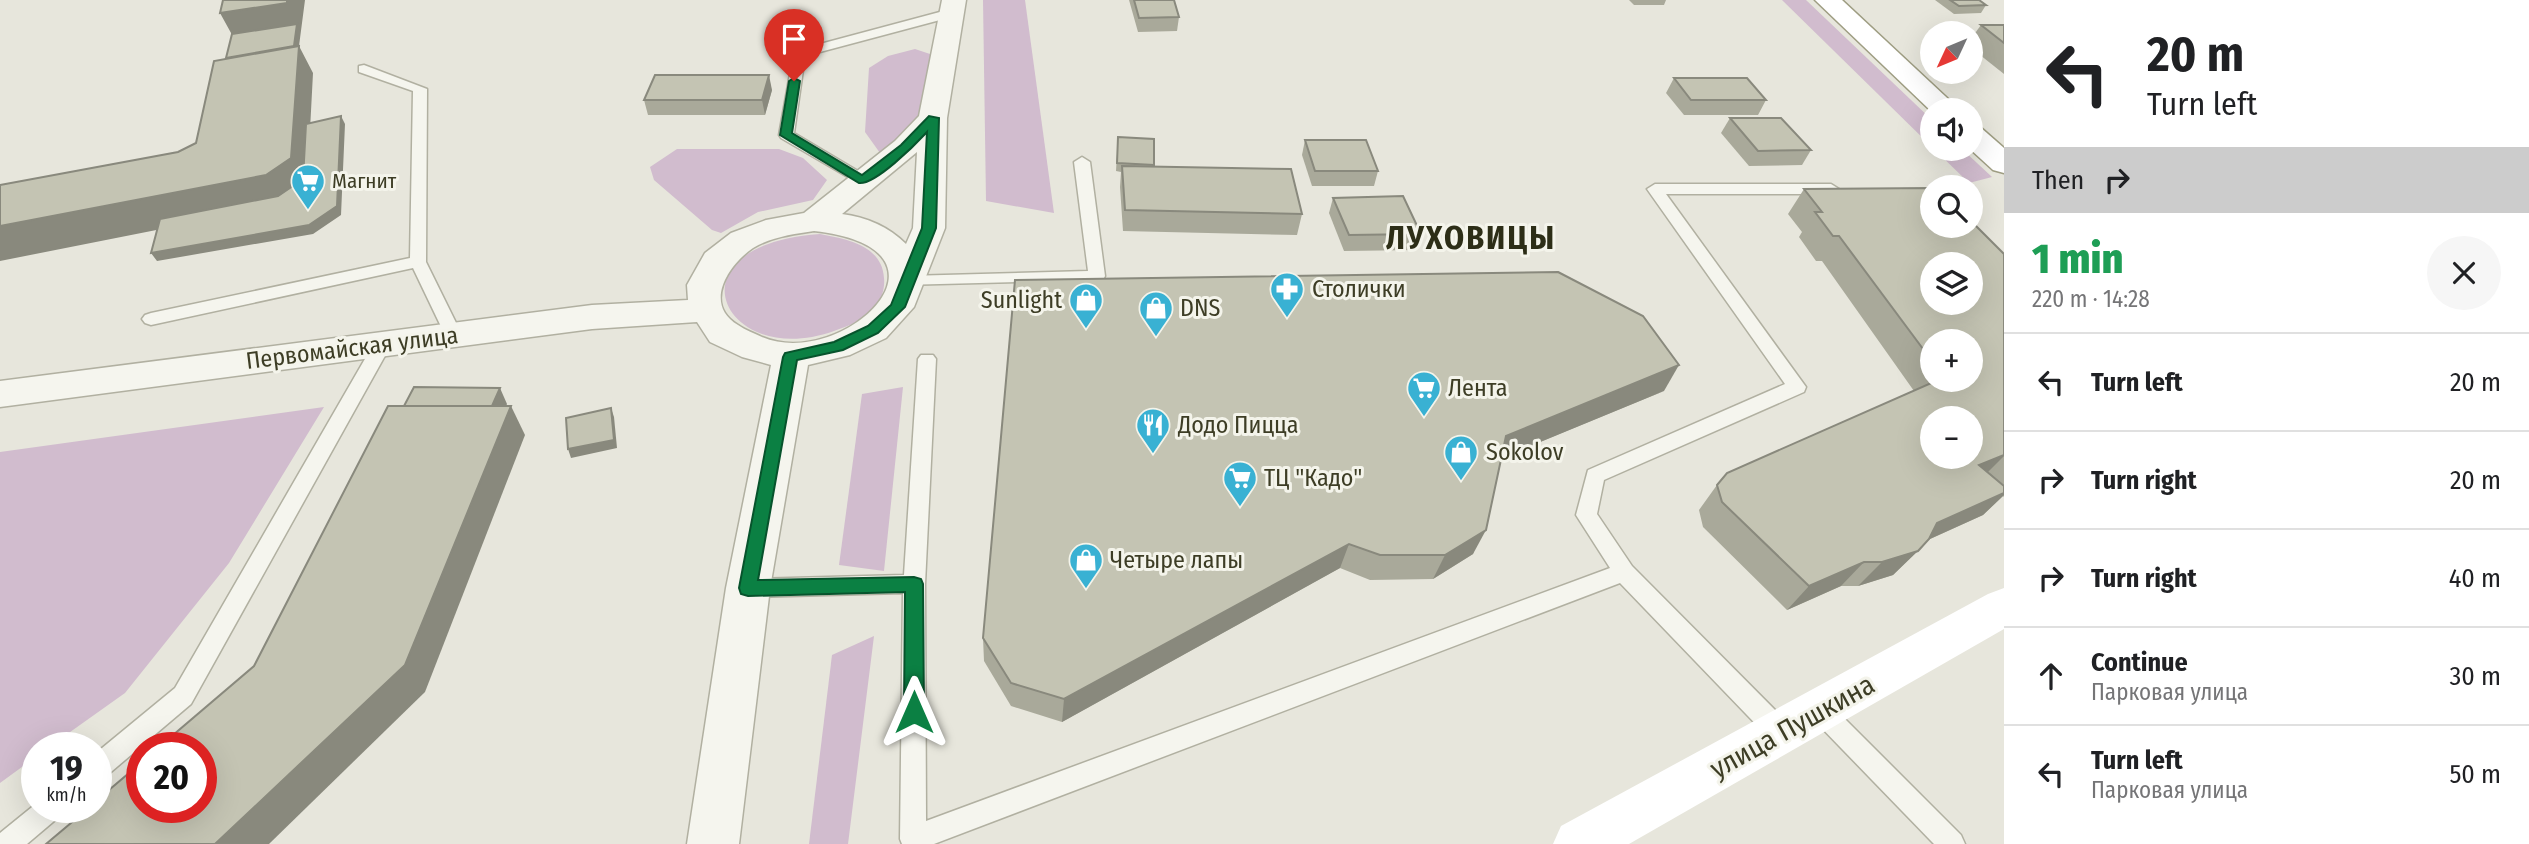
<!DOCTYPE html>
<meta charset="utf-8">
<style>
body{margin:0;font-family:"Fira Sans Condensed",sans-serif;background:#f6f6f6;color:#202124;height:100vh;display:flex;flex-direction:column;font-size:26px;white-space:nowrap}
*{box-sizing:border-box;margin:0}
p{font-size:23px;color:#757577}
.icon{flex:none;width:38px;height:38px;fill:none;stroke:currentColor;stroke-width:2;stroke-linecap:round;stroke-linejoin:round}
.map{position:relative;flex:1;overflow:hidden}
.panel{display:flex;flex-direction:column;background:#fff;width:525px}
.panel>*{flex:none}
.banner{background:#fff;color:#202124;overflow:hidden}
.needle{width:46px;rotate:226deg}
.tools{position:absolute;left:1920px;top:21px;display:grid;gap:14px}
.tools a{display:grid;place-items:center;width:63px;height:63px;border-radius:50%;background:#fff;box-shadow:0 7px 28px #0002;font-size:35px}
.speed{position:absolute;left:21px;top:732px;display:flex;gap:14px;font-size:35px;font-weight:700;text-align:center}
.speed>*{display:grid;place-content:center;width:91px;height:91px;border-radius:50%;background:#fff;box-shadow:0 7px 28px #0002;line-height:1}
.speed small{font-size:18px;font-weight:400}
.speed .limit{border:10px solid #d22;background:#fff;color:#111}
.pin{position:absolute;display:grid;place-items:center;width:60px;height:60px;color:#fff;margin:-72px -30px;border-radius:50% 50% 50% 0;rotate:-45deg;box-shadow:0 0 7px #0007}
.pin .icon{rotate:45deg}
.me{position:absolute;width:77px;margin:-38px;rotate:0deg;stroke-linejoin:round;filter:drop-shadow(0 0 5px #0008)}
.turn{display:flex;align-items:center;gap:24px;height:147px;padding:0 28px;font-size:32px}
.turn .icon{width:91px;height:91px;stroke-width:2.5}
.turn b{display:block;font-size:49px;line-height:60px}
.then{display:flex;align-items:center;height:66px;padding:0 28px;background:#0003;gap:14px;font-size:26px}
.round{display:grid;place-items:center;flex:none;width:74px;height:74px;border-radius:37px;background:#f6f6f6}
.overview{display:flex;align-items:center;justify-content:space-between;height:119px;padding:0 28px}
h1{font-size:42px;font-weight:800;line-height:52px;color:#1e9e55}
ul{padding:0;list-style:none}
li{display:flex;align-items:center;gap:21px;height:98px;padding:0 28px;border-top:2px solid #e0e0e0}
li div{flex:1}
li b{display:block;font-size:26px}
li em{font-style:normal}
main{display:flex;flex:1;min-height:0}
.map>svg:first-child{display:block}
.green{fill:#d1bcce}
.lines{fill:none;stroke-linecap:round;stroke-linejoin:round}
.lane-casing{stroke:#b1b0a1;stroke-width:3}
.street-casing{stroke:#b1b0a1;stroke-width:3}
.highway-casing{stroke:#9e9d82;stroke-width:3}
.lane{fill:#f5f5ee;fill-rule:evenodd}
.street{fill:#f5f5ee;fill-rule:evenodd}
.secondary{fill:#fff;fill-rule:evenodd}
.highway{fill:#fff;fill-rule:evenodd}
.wall{fill:#a9a99a;fill-rule:evenodd}
.shaded-wall{fill:#89897d}
.building{fill:#c4c4b3;stroke:#89897d;stroke-width:2;fill-rule:evenodd}
.route{fill:#0b8043;stroke:#07532c;stroke-width:2}
.labels{text-anchor:middle;stroke-width:6;stroke-linejoin:round;paint-order:stroke}
.far-poi-label{font-size:21px;fill:#3d3d25;stroke:#f4f4eb;text-anchor:start}
.poi-label{font-size:24px;fill:#3d3d25;stroke:#f4f4eb;text-anchor:start}
.street-label{font-size:24px;fill:#3d3d25;stroke:#f4f4eb}
.near-street-label{font-size:28px;fill:#3d3d25;stroke:#f4f4eb}
.district-label{font-size:32px;font-weight:bold;letter-spacing:2px;fill:#2d2e17;stroke:#f4f4eb}
</style>
<main>
<div class="map">
<svg width="2004" height="844" viewBox="0 0 2004 844">
<rect width="100%" height="100%" fill="#e7e6dc"/>
<g class="green">
<polygon points="983,0 1025,0 1054,213 986,201"/>
<polygon points="1782,0 1806,0 1932,120 1932,147"/>
<polygon points="915,49 933,55 921,117 880,153 865,132 869,68 888,56"/>
<polygon points="677,149 779,149 803,158 827,180 813,200 758,212 721,233 712,230 654,180 650,167"/>
<polygon points="1934,149 1962,149 1992,177 1969,183"/>
<path d="M820,234C846,239 882,245 884,278C885,288 882,299 875,307C865,320 848,326 834,331C723,371 663,245 820,234Z"/>
<polygon points="903,387 884,571 839,565 862,394"/>
<polygon points="324,407 229,563 125,693 49,747 37,747 37,756 0,783 0,452"/>
<polygon points="874,636 848,844 809,844 832,655"/>
</g>
<g class="lines">
<g class="lane-casing">
<g id="lane">
<polygon points="951,9 955,10 955,16 805,56 794,133 868,177 871,180 868,183 858,183 781,138 779,135 794,51"/>
<polygon points="364,65 427,89 426,262 462,335 459,339 447,339 413,268 151,325 145,323 142,319 145,315 151,313 410,258 413,91 359,72 359,66"/>
<polygon points="1082,157 1090,162 1105,276 1103,280 901,285 899,281 901,277 907,276 1088,271 1074,162"/>
<polygon points="1655,184 1831,184 1839,189 1831,194 1666,194 1806,387 1804,392 1604,480 1597,514 1632,566 1790,725 1793,733 1790,741 1781,744 1772,741 1620,583 934,844 902,844 900,839 903,593 748,597 740,594 737,588 740,582 748,579 904,575 918,359 921,355 933,355 936,359 925,584 926,821 1610,568 1576,515 1588,470 1785,384 1647,189"/>
<polygon points="382,339 388,341 391,345 191,704 105,777 96,781 96,753 175,688 373,345 376,341"/>
<polygon points="1820,699 1828,702 1961,835 1965,844 1934,844 1812,718 1808,710 1812,702"/>
<polygon points="37,803 37,807 64,807 60,816 27,844 0,844 0,833"/>
</g>
</g>
<g class="street-casing">
<path id="street" d="M942,0H966L947,118L945,228L914,307L886,338L850,355L808,365L770,588L739,844H687L726,588L771,365L742,357L710,342L697,322L592,329L0,407V381L592,305L688,300L687,285L705,253L731,233L766,220L804,213L895,141L919,116ZM917,152L913,228L906,244C889,227 866,217 842,214ZM814,231C972,249 843,371 762,337C754,333 745,330 738,325C703,304 728,265 753,248C771,237 794,234 814,231Z"/>
</g>
<g class="highway-casing">
<g id="highway">
<polygon points="1815,0 1842,0 1960,110 1932,112"/>
<polygon points="1970,124 1980,127 2004,148 2004,173 1993,170 1970,149"/>
</g>
</g>
<use href="#lane" class="lane"/>
<use href="#street" class="street"/>
<polygon class="secondary" points="2004,588 2004,629 1629,844 1553,844 1561,826 1988,594"/>
<use href="#highway" class="highway"/>
</g>
<g class="wall">
<polygon points="1129,0 1174,0 1179,17 1177,31 1138,32"/>
<polygon points="1629,0 1666,0 1664,5 1634,5"/>
<polygon points="1935,0 1979,0 1986,5 1981,13 1954,14"/>
<polygon points="1981,25 2004,25 2004,74 1970,47 1970,40"/>
<polygon points="1674,78 1766,100 1758,115 1684,115 1666,93"/>
<polygon points="772,90 765,115 648,115 644,100"/>
<polygon points="1730,118 1811,150 1802,165 1749,166 1721,133"/>
<polygon points="1118,137 1154,139 1154,166 1302,214 1297,235 1123,231 1120,187 1121,172 1116,171"/>
<polygon points="1305,140 1378,171 1374,186 1312,186 1302,155"/>
<path d="M1804,189L2004,254V497L2003,496L1983,515L1928,540L1893,575L1858,586H1841L1787,610L1703,527L1699,510L1717,485L1914,391L1822,261H1816L1799,237L1802,232L1788,214ZM1932,341L1970,380H1932Z"/>
<polygon points="1333,198 1421,234 1416,250 1344,251 1329,213"/>
<polygon points="1664,391 1501,458 1473,554 1433,579 1370,580 1340,568 1062,722 1011,706 984,661 983,638"/>
</g>
<g class="shaded-wall">
<polygon points="287,0 305,0 299,46 313,73 307,187 282,205 0,261 0,226 266,175 230,68 236,42 220,13"/>
<polygon points="769,75 772,90 765,115 762,100"/>
<polygon points="341,116 345,124 341,215 313,234 157,261 151,253 337,206"/>
<polygon points="1679,365 1664,391 1494,461 1506,436"/>
<polygon points="500,388 507,404 493,436 485,421"/>
<polygon points="511,406 525,435 425,692 269,844 215,844"/>
<polygon points="611,408 614,417 617,448 571,458 568,449"/>
<polygon points="2004,455 2004,456 1981,479 1979,465"/>
<polygon points="2004,493 2004,495 1983,515 1912,547 1937,523"/>
<polygon points="1486,530 1473,554 1433,579 1445,555"/>
<polygon points="1349,544 1340,568 1062,722 1064,699"/>
<polygon points="1918,551 1893,575 1858,586 1882,562"/>
<polygon points="1864,562 1841,586 1787,610 1809,586"/>
</g>
<g class="building">
<polygon points="223,0 287,0 287,3 220,13"/>
<polygon points="1134,0 1174,0 1179,17 1139,18"/>
<polygon points="1950,0 1979,0 1986,5 1959,6"/>
<polygon points="297,24 294,46 226,58 232,34"/>
<polygon points="1981,25 2004,25 2004,43"/>
<polygon points="299,46 291,158 266,175 0,226 0,185 178,152 196,143 214,61"/>
<polygon points="655,75 769,75 762,100 644,100"/>
<polygon points="1674,78 1747,78 1766,100 1691,100"/>
<polygon points="341,116 337,206 309,225 151,253 160,219 278,196 303,179 306,124"/>
<polygon points="1730,118 1781,118 1811,150 1758,151"/>
<polygon points="1118,137 1154,139 1154,165 1117,163"/>
<polygon points="1305,140 1366,140 1378,171 1315,171"/>
<polygon points="1122,166 1291,169 1302,214 1125,210"/>
<path d="M1932,188V226H1970V220L2004,254V455L1979,465L2004,486V493L1937,523L1929,539L1918,551L1882,562H1864L1809,586L1722,502L1717,485L1727,473L1938,380H1970V341H1932V361L1839,236H1833L1815,212H1822L1804,189ZM1932,264H1970V303H1932ZM1932,418H1970V457H1932Z"/>
<polygon points="1403,196 1421,234 1349,235 1333,198"/>
<polygon points="1558,272 1643,316 1679,365 1506,436 1486,530 1445,555 1380,555 1349,544 1064,699 1011,683 983,638 1015,280"/>
<polygon points="414,387 500,388 492,406 404,406"/>
<polygon points="388,406 511,406 405,665 215,844 46,844 90,807 96,807 96,801 142,762 142,807 201,807 201,747 159,747 254,666"/>
<polygon points="611,408 614,440 568,449 566,418"/>
</g>
<path class="route" d="M794,78L800,81L792,133L862,175L901,145L929,116L939,118L936,228L905,307L878,333L843,350L797,360L758,580L914,577L921,579L923,584L924,712L921,718L914,721L907,718L904,712L905,592L748,596L741,594L739,588L783,357L785,353L834,342L868,326L891,305L922,228L927,132C915,145 875,185 859,183L780,135L789,81Z"/>
<defs>
<g id="supermarket-pin" transform="scale(1.75)"><path d="M0 17L-7.5 6A9.5 9.5 0 1 1 7.5 6Z" fill="#39b1d3" stroke="#f4f4eb"/><path d="M-6-5.5h2.5l.6 2H6L4.5 2H-2.5L-4.4-4H-6ZM-1.5 3.2a1.3 1.3 0 1 0 .1 0ZM3 3.2a1.3 1.3 0 1 0 .1 0Z" fill="#fff"/></g>
<g id="pharmacy-pin" transform="scale(1.75)"><path d="M0 17L-7.5 6A9.5 9.5 0 1 1 7.5 6Z" fill="#39b1d3" stroke="#f4f4eb"/><path d="M-2-6h4v4h4v4h-4v4h-4v-4h-4v-4h4Z" fill="#fff"/></g>
<g id="shop-pin" transform="scale(1.75)"><path d="M0 17L-7.5 6A9.5 9.5 0 1 1 7.5 6Z" fill="#39b1d3" stroke="#f4f4eb"/><path d="M-5-2.5h2.3a2.7 3.5 0 0 1 5.4 0H5L5.5 6h-11ZM-1.5-2.5h3a1.5 2.3 0 0 0-3 0Z" fill="#fff"/></g>
<g id="restaurant-pin" transform="scale(1.75)"><path d="M0 17L-7.5 6A9.5 9.5 0 1 1 7.5 6Z" fill="#39b1d3" stroke="#f4f4eb"/><path d="M-5-6h1v4h1v-4h1v4h1v-4h1v5L-1.5 .5V6h-2V.5L-5-1ZM5-6V6H3V1.5H1.5Q1.5-4 5-6Z" fill="#fff"/></g>
</defs>
<g fill-rule="evenodd">
<use href="#supermarket-pin" x="308" y="181"/>
<use href="#pharmacy-pin" x="1287" y="289"/>
<use href="#shop-pin" x="1086" y="300"/>
<use href="#shop-pin" x="1156" y="308"/>
<use href="#supermarket-pin" x="1424" y="388"/>
<use href="#restaurant-pin" x="1153" y="425"/>
<use href="#shop-pin" x="1461" y="452"/>
<use href="#supermarket-pin" x="1240" y="478"/>
<use href="#shop-pin" x="1086" y="560"/>
</g>
<g class="labels">
<g class="far-poi-label">
<text x="332" y="188">Магнит</text>
</g>
<g class="poi-label">
<text x="1312" y="297">Столички</text>
<text x="1062" y="308" text-anchor="end">Sunlight</text>
<text x="1180" y="316">DNS</text>
<text x="1448" y="396">Лента</text>
<text x="1178" y="433">Додо Пицца</text>
<text x="1486" y="460">Sokolov</text>
<text x="1264" y="486">ТЦ "Кадо"</text>
<text x="1110" y="568">Четыре лапы</text>
</g>
<g class="street-label">
<text transform="translate(352 348) rotate(-7)" y="8">Первомайская улица</text>
</g>
<g class="near-street-label">
<text transform="translate(1792 726) rotate(-29)" y="10">улица Пушкина</text>
</g>
<g class="district-label">
<text x="1471" y="249">ЛУХОВИЦЫ</text>
</g>
</g>
</svg>
<div class="tools">
<a><svg class="needle" viewBox="-14 -14 28 28"><path d="M0-13l5 13h-10z" fill="#e53935"/><path d="M0 13l5-13h-10z" fill="#757577"/></svg></a>
<a><svg class="icon" aria-label="sound" viewBox="0 0 24 24"><path d="M4 9h4l5-4v14l-5-4H4zM17 9q2 3 0 6"/></svg></a>
<a><svg class="icon" aria-label="search" viewBox="0 0 24 24"><circle cx="10" cy="10" r="6"/><path d="M15 15l6 6"/></svg></a>
<a><svg class="icon" aria-label="layers" viewBox="0 0 24 24"><path d="M12 4l9 5-9 5-9-5zM3 14l9 5 9-5"/></svg></a>
<a>+</a>
<a>−</a>
</div>
<div class="speed"><div>19<small>km/h</small></div><div class="limit">20</div></div>
<div class="pin" style="left:794px;top:81px;background:#d93025"><svg class="icon" aria-label="arrive" viewBox="0 0 24 24"><path d="M6 21V4h12l-3 4 3 4H6"/></svg></div>
<svg class="me" style="left:914px;top:712px" viewBox="-20 -20 40 40"><path d="M0-17L14 15 0 8-14 15z" fill="#0b8043" stroke="#fff" stroke-width="4"/></svg>
</div>
<section class="panel">
<div class="banner">
<div class="turn"><svg class="icon" aria-label="left" viewBox="0 0 24 24"><path d="M17 20v-9H6M10 6l-5 5 5 5"/></svg><div><b>20 m</b>Turn left</div></div>
<div class="then">Then<svg class="icon" aria-label="right" viewBox="0 0 24 24"><path d="M7 20v-9h11M14 6l5 5-5 5"/></svg></div>
</div>
<div class="overview"><div><h1>1 min</h1><p>220 m · 14:28</p></div><a class="round"><svg class="icon" aria-label="close" viewBox="0 0 24 24"><path d="M6 6l12 12M18 6L6 18"/></svg></a></div>
<ul>
<li><svg class="icon" aria-label="left" viewBox="0 0 24 24"><path d="M17 20v-9H6M10 6l-5 5 5 5"/></svg><div><b>Turn left</b></div><em>20 m</em></li>
<li><svg class="icon" aria-label="right" viewBox="0 0 24 24"><path d="M7 20v-9h11M14 6l5 5-5 5"/></svg><div><b>Turn right</b></div><em>20 m</em></li>
<li><svg class="icon" aria-label="right" viewBox="0 0 24 24"><path d="M7 20v-9h11M14 6l5 5-5 5"/></svg><div><b>Turn right</b></div><em>40 m</em></li>
<li><svg class="icon" aria-label="ahead" viewBox="0 0 24 24"><path d="M12 20V5M6 11l6-6 6 6"/></svg><div><b>Continue</b><p>Парковая улица</p></div><em>30 m</em></li>
<li><svg class="icon" aria-label="left" viewBox="0 0 24 24"><path d="M17 20v-9H6M10 6l-5 5 5 5"/></svg><div><b>Turn left</b><p>Парковая улица</p></div><em>50 m</em></li>
</ul>
</section>
</main>
